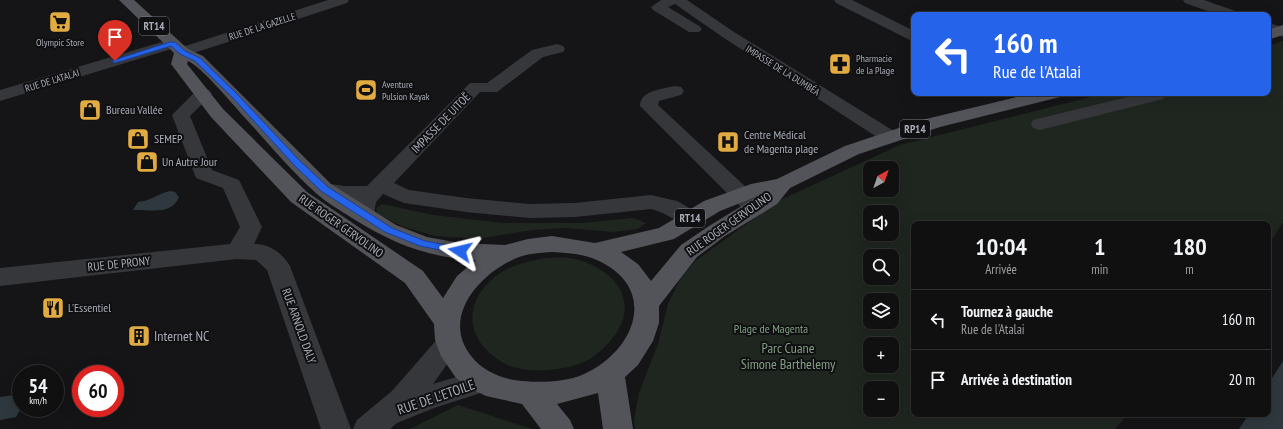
<!DOCTYPE html>
<html lang="fr">
<meta charset="utf-8">
<style>
body{margin:0;font-family:"PT Sans Narrow",sans-serif;background:#1e1e1f;color:#f1f3f6;height:100vh;display:flex;flex-direction:column;font-size:15px;white-space:nowrap}
*{box-sizing:border-box;margin:0}
p{font-size:13px;color:#9c9d9f}
.icon{flex:none;width:22px;height:22px;fill:none;stroke:currentColor;stroke-width:2;stroke-linecap:round;stroke-linejoin:round}
.map{position:relative;flex:1;overflow:hidden}
.panel{position:absolute;left:911px;top:221px;width:360px;height:196px;display:flex;flex-direction:column;background:#101011;border-radius:8px;box-shadow:0 4px 16px #0002,0 0 0 1px #303031}
.panel>*{flex:none}
.guide{position:absolute;left:911px;top:12px;width:360px;height:84px;border-radius:8px;box-shadow:0 4px 16px #0002,0 0 0 1px #303031;background:#2563eb;color:#fff;overflow:hidden}
.needle{width:26px;rotate:40deg}
.tools{position:absolute;left:863px;top:161px;display:grid;gap:8px}
.tools a{display:grid;place-items:center;width:36px;height:36px;border-radius:8px;background:#101011;box-shadow:0 4px 16px #0002,0 0 0 1px #303031;font-size:20px}
.speed{position:absolute;left:12px;top:365px;display:flex;gap:8px;font-size:20px;font-weight:700;text-align:center}
.speed>*{display:grid;place-content:center;width:52px;height:52px;border-radius:50%;background:#101011;box-shadow:0 4px 16px #0002,0 0 0 1px #303031;line-height:1}
.speed small{font-size:10px;font-weight:400}
.speed .limit{border:6px solid #d22;background:#fff;color:#111}
.pin{position:absolute;display:grid;place-items:center;width:34px;height:34px;color:#fff;margin:-41px -17px;border-radius:50% 50% 50% 0;rotate:-45deg;box-shadow:0 0 4px #0007}
.pin .icon{rotate:45deg}
.me{position:absolute;width:44px;margin:-22px;rotate:280deg;stroke-linejoin:round;filter:drop-shadow(0 0 3px #0008)}
.turn{display:flex;align-items:center;gap:14px;height:84px;padding:0 16px;font-size:18px}
.turn .icon{width:52px;height:52px;stroke-width:2.5}
.turn b{display:block;font-size:28px;line-height:34px}
.eta{display:flex;justify-content:space-evenly;align-items:center;height:68px;text-align:center}
.eta b{font-size:24px;font-weight:700;line-height:28px}
ul{padding:0;list-style:none}
li{display:flex;align-items:center;gap:12px;height:60px;padding:0 16px;border-top:1px solid #303031}
li div{flex:1}
li b{display:block;font-size:15px}
li em{font-style:normal}
.map>svg:first-child{display:block}
.green{fill:#1f2620;fill-rule:evenodd}
.water{fill:#2f383e}
.lines{fill:none;stroke-linecap:round;stroke-linejoin:round}
.minor{fill:#36373b;fill-rule:evenodd}
.major{fill:#53545a;fill-rule:evenodd}
.route{fill:#2563eb;stroke:#184099}
.labels{text-anchor:middle;stroke-width:4;stroke-linejoin:round;paint-order:stroke}
.far-street-label{font-size:10px;fill:#a8acb6;stroke:#101012}
.far-poi-label{font-size:10px;fill:#a8acb6;stroke:#101012;text-anchor:start}
.shield{fill:#101012;stroke:#7a7d85;stroke-width:1}
.shield-label{font-size:11px;font-weight:bold;fill:#a8acb6}
.poi-label{font-size:12px;fill:#a8acb6;stroke:#101012;text-anchor:start}
.street-label{font-size:12px;fill:#a8acb6;stroke:#101012}
.park-label{font-size:12px;fill:#819f82;stroke:#101012}
.near-poi-label{font-size:14px;fill:#a8acb6;stroke:#101012;text-anchor:start}
.near-park-label{font-size:14px;fill:#819f82;stroke:#101012}
.near-street-label{font-size:14px;fill:#a8acb6;stroke:#101012}
</style>
<div class="map">
<svg width="1283" height="429" viewBox="0 0 1283 429">
<rect width="100%" height="100%" fill="#151517"/>
<g class="green">
<path d="M1283,41V222L1268,246V224H914V414H1128L1115,429H635L634,420L639,393L658,344L668,304L679,281L694,262L778,201L900,145L1107,93H1268V46ZM870,168H892V190H870ZM870,212H892V234H870ZM870,256H892V278H870ZM870,300H892V322H870ZM870,344H892V366H870ZM870,388H892V410H870Z"/>
<polygon points="382,204 433,215 503,223 583,223 633,218 646,223 638,229 613,232 566,228 532,230 477,239 435,236 404,227 377,214 376,208"/>
<path d="M544,258C552,258 560,257 568,258C581,259 594,265 604,272C641,299 623,337 591,358C579,366 562,369 548,370C534,371 517,370 504,363C466,342 461,303 496,276C510,265 527,262 544,258Z"/>
<polygon points="458,405 532,429 410,429"/>
</g>
<g class="water">
<path d="M170,191L175,192L179,197C172,216 148,209 133,210L138,202C151,201 157,194 170,191Z"/>
<polygon points="1283,361 1283,429 1239,429 1249,414 1268,414 1268,384"/>
<polygon points="21,394 21,408 16,417 0,420 0,397"/>
</g>
<g class="lines">
<g class="minor">
<polygon points="328,0 349,0 347,3 188,55 176,55 174,52 176,49"/>
<polygon points="661,0 687,0 734,32 897,133 900,137 897,141 890,143 883,141 724,38 675,4 668,7 699,26 702,29 699,32 689,32 653,10 651,7"/>
<polygon points="834,0 852,0 914,31 914,42 836,3"/>
<polygon points="1183,0 1204,0 1238,12 1240,15 1219,15 1185,3"/>
<polygon points="1268,23 1283,27 1283,37 1268,32"/>
<polygon points="172,39 178,41 180,44 178,47 0,101 0,90"/>
<path d="M557,44L563,46L565,49L563,52L543,57L497,92H480L394,183L409,190L466,198L530,204L575,203L651,195L677,201L698,213L701,218L698,223C681,228 667,212 651,209L575,217L530,218L466,212L404,203L383,194L376,202L374,214L371,219L363,221L355,219L352,214L355,199C342,200 329,197 317,194L313,189L317,184L324,183L344,186H367L470,83H487L532,50Z"/>
<path d="M675,86L681,87L684,91L681,95L659,101L658,105L763,203L766,208L763,213L755,215L747,213L640,106C640,90 663,89 675,86Z"/>
<path d="M203,89L209,90L212,94L190,116L212,170L239,180L262,227L254,244C270,244 282,253 290,266L351,429H321L267,270L256,260L237,259L0,286V268L230,244L240,227L223,188L196,178L172,115L197,90Z"/>
<path d="M1011,93H1034L1039,98L1036,102C1027,104 1017,101 1011,93Z"/>
<polygon points="1144,93 1164,93 1166,95 1163,99 1040,130 1033,128 1031,124 1033,120"/>
<polygon points="449,332 458,336 462,343 433,384 483,369 493,373 497,381 493,389 434,408 397,423 390,429 353,429 357,420 392,391 440,336"/>
</g>
<g class="major">
<path d="M119,0H134L188,49L203,56L331,184L396,225L427,237L460,243L505,245L528,239L552,236L595,243L659,228L704,201L751,184L777,179L845,146L926,119L1033,93H1063L1060,97L940,127L859,154L790,188L777,204L725,236L697,257L659,306V323L653,341L638,365L625,377L633,429H603L598,393L557,404L570,420L574,429H541L522,404L486,396L470,388L456,378L441,356L435,340L434,324L405,283L291,202L211,117L171,64L174,53ZM188,61C202,67 234,106 246,119C269,144 291,171 317,194C327,203 340,210 352,218C392,243 428,258 476,260L457,276L443,298L423,271L307,192L223,109L187,64ZM758,196L709,226L681,245L651,281L638,264L621,252L674,239L720,211ZM552,252C568,253 585,254 599,261C660,290 634,353 582,375C562,383 534,383 514,380C498,377 482,370 472,357C439,317 481,272 519,257C530,253 541,253 552,252Z"/>
<polygon points="1283,25 1283,35 1268,40 1268,30"/>
</g>
</g>
<polygon class="route" points="170,42 175,42 185,51 200,58 237,94 300,161 328,187 392,228 425,241 464,248 465,251 464,253 460,254 420,246 385,232 321,191 294,165 232,97 195,61 180,54 171,46 115,63 111,61"/>
<defs>
<g id="supermarket-square" transform="scale(1.15)"><rect x="-9" y="-9" width="18" height="18" rx="4" fill="#e2ab41" stroke="#101012"/><path d="M-6-5.5h2.5l.6 2H6L4.5 2H-2.5L-4.4-4H-6ZM-1.5 3.2a1.3 1.3 0 1 0 .1 0ZM3 3.2a1.3 1.3 0 1 0 .1 0Z" fill="#111"/></g>
<g id="pharmacy-square" transform="scale(1.15)"><rect x="-9" y="-9" width="18" height="18" rx="4" fill="#e2ab41" stroke="#101012"/><path d="M-2-6h4v4h4v4h-4v4h-4v-4h-4v-4h4Z" fill="#111"/></g>
<g id="stadium-square" transform="scale(1.15)"><rect x="-9" y="-9" width="18" height="18" rx="4" fill="#e2ab41" stroke="#101012"/><path d="M0-5a6.5 5 0 1 0 0 10a6.5 5 0 1 0 0-10ZM-3.5-1.8h7v3.6h-7Z" fill="#111"/></g>
<g id="shop-square" transform="scale(1.15)"><rect x="-9" y="-9" width="18" height="18" rx="4" fill="#e2ab41" stroke="#101012"/><path d="M-5-2.5h2.3a2.7 3.5 0 0 1 5.4 0H5L5.5 6h-11ZM-1.5-2.5h3a1.5 2.3 0 0 0-3 0Z" fill="#111"/></g>
<g id="hospital-square" transform="scale(1.15)"><rect x="-9" y="-9" width="18" height="18" rx="4" fill="#e2ab41" stroke="#101012"/><path d="M-5-5h3v3.5h4V-5h3V5h-3V1.5h-4V5h-3Z" fill="#111"/></g>
<g id="restaurant-square" transform="scale(1.15)"><rect x="-9" y="-9" width="18" height="18" rx="4" fill="#e2ab41" stroke="#101012"/><path d="M-5-6h1v4h1v-4h1v4h1v-4h1v5L-1.5 .5V6h-2V.5L-5-1ZM5-6V6H3V1.5H1.5Q1.5-4 5-6Z" fill="#111"/></g>
<g id="building-square" transform="scale(1.15)"><rect x="-9" y="-9" width="18" height="18" rx="4" fill="#e2ab41" stroke="#101012"/><path d="M-4-6H4V6H1V3H-1V6H-4ZM-2.5-4.3h1.7v1.8h-1.7ZM.8-4.3h1.7v1.8H.8ZM-2.5-1h1.7V.8h-1.7ZM.8-1h1.7V.8H.8Z" fill="#111"/></g>
</defs>
<g fill-rule="evenodd">
<use href="#supermarket-square" x="60" y="22"/>
<use href="#pharmacy-square" x="840" y="64"/>
<use href="#stadium-square" x="366" y="90"/>
<use href="#shop-square" x="90" y="110"/>
<use href="#shop-square" x="138" y="139"/>
<use href="#hospital-square" x="728" y="142"/>
<use href="#shop-square" x="147" y="162"/>
<use href="#restaurant-square" x="53" y="308"/>
<use href="#building-square" x="139" y="336"/>
</g>
<g class="labels">
<g class="far-street-label">
<text transform="translate(262 26) rotate(-18)" y="4">RUE DE LA GAZELLE</text>
<text transform="translate(783 70) rotate(32)" y="4">IMPASSE DE LA DUMBÉA</text>
<text transform="translate(52 80) rotate(-17)" y="4">RUE DE L'ATALAI</text>
</g>
<g class="far-poi-label">
<text x="60" y="46" text-anchor="middle">Olympic Store</text>
<text x="856" y="62">Pharmacie<tspan x="856" dy="12">de la Plage</tspan></text>
<text x="382" y="88">Aventure<tspan x="382" dy="12">Pulsion Kayak</tspan></text>
</g>
<g class="shield">
<rect x="139" y="17" width="30" height="18" rx="3"/>
<rect x="900" y="120" width="30" height="18" rx="3"/>
<rect x="675" y="209" width="30" height="18" rx="3"/>
</g>
<g class="shield-label">
<text x="154" y="30">RT14</text>
<text x="915" y="133">RP14</text>
<text x="690" y="222">RT14</text>
</g>
<g class="poi-label">
<text x="106" y="114">Bureau Vallée</text>
<text x="744" y="139">Centre Médical<tspan x="744" dy="14">de Magenta plage</tspan></text>
<text x="154" y="143">SEMEP</text>
<text x="162" y="166">Un Autre Jour</text>
<text x="68" y="312">L'Essentiel</text>
</g>
<g class="street-label">
<text transform="translate(441 123) rotate(-46)" y="4">IMPASSE DE UITOË</text>
<text transform="translate(729 224) rotate(-35)" y="4">RUE ROGER GERVOLINO</text>
<text transform="translate(341 226) rotate(35)" y="4">RUE ROGER GERVOLINO</text>
<text transform="translate(119 264) rotate(-6)" y="4">RUE DE PRONY</text>
<text transform="translate(299 326) rotate(70)" y="4">RUE ARNOLD DALY</text>
</g>
<g class="park-label">
<text x="771" y="333">Plage de Magenta</text>
</g>
<g class="near-poi-label">
<text x="154" y="341">Internet NC</text>
</g>
<g class="near-park-label">
<text x="788" y="353">Parc Cuane<tspan x="788" dy="16">Simone Barthelemy</tspan></text>
</g>
<g class="near-street-label">
<text transform="translate(436 397) rotate(-19)" y="5">RUE DE L'ETOILE</text>
</g>
</g>
</svg>
<div class="tools">
<a><svg class="needle" viewBox="-14 -14 28 28"><path d="M0-13l5 13h-10z" fill="#e53935"/><path d="M0 13l5-13h-10z" fill="#9c9d9f"/></svg></a>
<a><svg class="icon" aria-label="sound" viewBox="0 0 24 24"><path d="M4 9h4l5-4v14l-5-4H4zM17 9q2 3 0 6"/></svg></a>
<a><svg class="icon" aria-label="search" viewBox="0 0 24 24"><circle cx="10" cy="10" r="6"/><path d="M15 15l6 6"/></svg></a>
<a><svg class="icon" aria-label="layers" viewBox="0 0 24 24"><path d="M12 4l9 5-9 5-9-5zM3 14l9 5 9-5"/></svg></a>
<a>+</a>
<a>−</a>
</div>
<div class="speed"><div>54<small>km/h</small></div><div class="limit">60</div></div>
<div class="pin" style="left:115px;top:61px;background:#d93025"><svg class="icon" aria-label="arrive" viewBox="0 0 24 24"><path d="M6 21V4h12l-3 4 3 4H6"/></svg></div>
<svg class="me" style="left:460px;top:251px" viewBox="-20 -20 40 40"><path d="M0-17L14 15 0 8-14 15z" fill="#2563eb" stroke="#fff" stroke-width="4"/></svg>
<div class="guide">
<div class="turn"><svg class="icon" aria-label="left" viewBox="0 0 24 24"><path d="M17 20v-9H6M10 6l-5 5 5 5"/></svg><div><b>160 m</b>Rue de l'Atalai</div></div>
</div>
<section class="panel">
<div class="eta">
<div><b>10:04</b><p>Arrivée</p></div>
<div><b>1</b><p>min</p></div>
<div><b>180</b><p>m</p></div>
</div>
<ul>
<li><svg class="icon" aria-label="left" viewBox="0 0 24 24"><path d="M17 20v-9H6M10 6l-5 5 5 5"/></svg><div><b>Tournez à gauche</b><p>Rue de l'Atalai</p></div><em>160 m</em></li>
<li><svg class="icon" aria-label="arrive" viewBox="0 0 24 24"><path d="M6 21V4h12l-3 4 3 4H6"/></svg><div><b>Arrivée à destination</b></div><em>20 m</em></li>
</ul>
</section>
</div>
